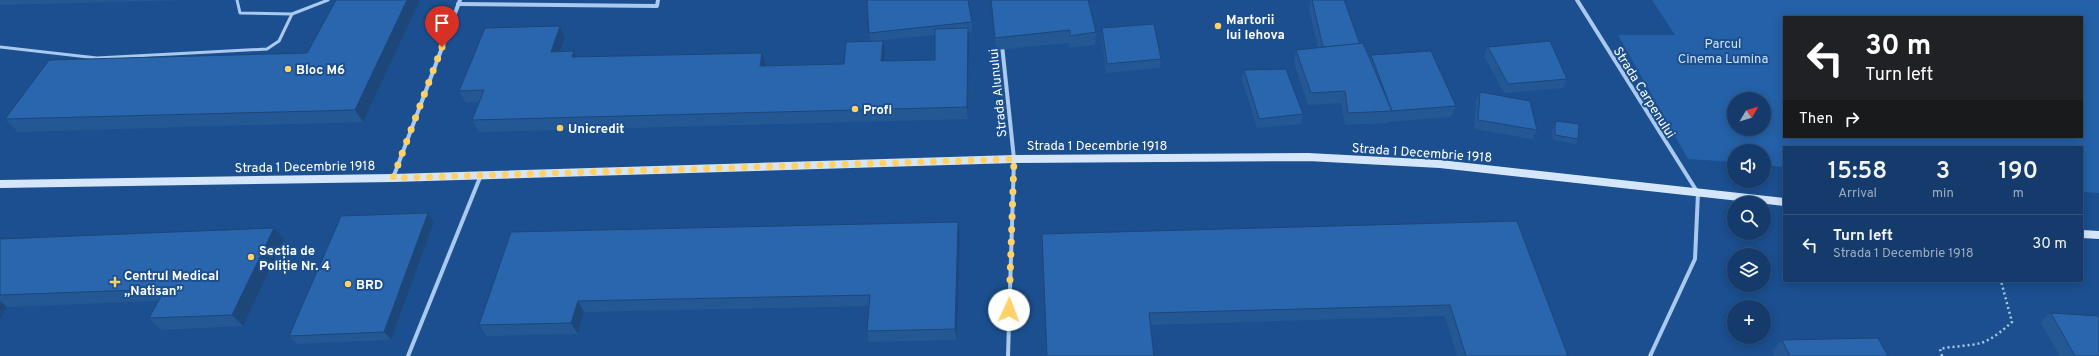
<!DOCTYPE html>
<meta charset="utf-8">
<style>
body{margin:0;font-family:Overpass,sans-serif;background:#1d4271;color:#f1f3f6;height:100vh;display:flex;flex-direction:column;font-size:15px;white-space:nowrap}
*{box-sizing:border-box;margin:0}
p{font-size:13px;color:#9dadc1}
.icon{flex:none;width:22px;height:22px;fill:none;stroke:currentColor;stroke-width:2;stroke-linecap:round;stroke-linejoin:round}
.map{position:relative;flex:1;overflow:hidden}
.panel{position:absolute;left:1783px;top:146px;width:300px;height:136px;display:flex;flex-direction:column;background:#143b6b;border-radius:0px;box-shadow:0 2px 10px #0003,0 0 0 1px #33557e}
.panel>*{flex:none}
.top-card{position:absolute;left:1783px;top:16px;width:300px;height:122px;border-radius:0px;box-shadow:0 2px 10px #0003,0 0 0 1px #33557e;background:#202124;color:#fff;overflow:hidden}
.needle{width:26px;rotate:52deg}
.buttons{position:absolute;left:1727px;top:92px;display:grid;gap:8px}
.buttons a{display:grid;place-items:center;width:44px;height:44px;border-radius:50%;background:#143b6b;box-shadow:0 2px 10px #0003,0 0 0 1px #33557e;font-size:20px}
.pin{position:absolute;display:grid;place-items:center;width:34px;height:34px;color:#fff;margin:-41px -17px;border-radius:50% 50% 50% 0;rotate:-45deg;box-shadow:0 0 4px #0007}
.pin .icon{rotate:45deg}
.me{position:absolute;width:44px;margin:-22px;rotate:2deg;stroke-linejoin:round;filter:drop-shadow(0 0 3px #0008)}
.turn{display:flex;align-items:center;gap:14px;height:84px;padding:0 16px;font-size:18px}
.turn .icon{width:52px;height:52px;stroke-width:2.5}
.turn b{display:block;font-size:28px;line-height:34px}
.then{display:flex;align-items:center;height:38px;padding:0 16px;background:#0003;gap:8px;font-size:15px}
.eta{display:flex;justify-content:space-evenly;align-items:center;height:68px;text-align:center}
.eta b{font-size:24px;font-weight:600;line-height:28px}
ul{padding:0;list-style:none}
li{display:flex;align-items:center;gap:12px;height:60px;padding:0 16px;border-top:1px solid #33557e}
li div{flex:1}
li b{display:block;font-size:15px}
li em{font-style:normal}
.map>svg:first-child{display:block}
.green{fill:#2461a8;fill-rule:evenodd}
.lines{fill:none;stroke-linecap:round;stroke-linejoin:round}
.path{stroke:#a9c9ee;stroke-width:2.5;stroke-dasharray:2 3;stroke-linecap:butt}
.lane{stroke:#a9c9ee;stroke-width:3}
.street{stroke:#a9c9ee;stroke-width:4}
.secondary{stroke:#d6e6fa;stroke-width:8}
.wall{fill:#245895;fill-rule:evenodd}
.shaded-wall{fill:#1d4779}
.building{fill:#2a66ad;stroke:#1d4779}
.route{stroke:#ffd166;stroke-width:7;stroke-dasharray:0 12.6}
.poi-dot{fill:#ffd166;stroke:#1b4f8f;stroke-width:1.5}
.labels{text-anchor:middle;stroke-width:4;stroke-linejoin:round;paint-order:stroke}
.poi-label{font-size:13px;font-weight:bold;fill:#fff;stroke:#1b4f8f;text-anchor:start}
.park-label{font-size:13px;fill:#cfe3fa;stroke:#1b4f8f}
.street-label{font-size:13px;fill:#fff;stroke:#1b4f8f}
</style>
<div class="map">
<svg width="2099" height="356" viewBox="0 0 2099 356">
<rect width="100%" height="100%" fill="#1b4f8f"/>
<path class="green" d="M1652,0H2099V193L2082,192V147H1784V167L1764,165V151H1734V162L1688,159L1618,35H1675ZM1784,17H2082V137H1784ZM1734,99H1764V129H1734Z"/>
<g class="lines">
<path class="path" d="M1942,356L1940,349C1953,346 1970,346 1981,343C1993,339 2003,330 2012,322L2001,281"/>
<g class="lane">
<polyline points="237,0 240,13 292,14 328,0"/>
<polyline points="0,47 97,58 267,49 279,41 292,14"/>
</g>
<g class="street">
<polyline points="1577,0 1698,193 1695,259 1650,356"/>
<polyline points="458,4 657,6 658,0"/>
<polyline points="1002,45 1014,159 1008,356"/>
<polyline points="393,178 460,0"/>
<polyline points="408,356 481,175"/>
</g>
<g class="secondary">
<polyline points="0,184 393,178 1014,159 1308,157 1440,164 1784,202"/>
<polyline points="2082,234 2099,235"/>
</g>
</g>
<g class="wall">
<polygon points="0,0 189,0 0,5"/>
<polygon points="336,0 420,0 363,122 18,132 5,119 307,53"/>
<polygon points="991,0 1088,0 1096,32 1095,45 1069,48 1069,43 996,50"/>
<polygon points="1311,0 1344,0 1360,44 1370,60 1371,55 1456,106 1451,117 1389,122 1388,123 1345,125 1341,103 1308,105 1294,62 1296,50 1318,48 1309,9"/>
<path d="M972,22V31L968,32L969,40L968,119L479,132L472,120L479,102L466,103L459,91L560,26L565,38L561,51H574L577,57L765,65L844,64L871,42L869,33ZM935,35V60L884,61L885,53L875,41Z"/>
<polygon points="1102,28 1161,59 1160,68 1106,73 1102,37"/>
<polygon points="1488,47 1567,79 1563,88 1504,93 1484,56"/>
<polygon points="1244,70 1303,114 1301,124 1257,128 1242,80"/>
<polygon points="1480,92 1537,130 1532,139 1474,129 1476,101"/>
<polygon points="1556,121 1578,139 1576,144 1553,140 1552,131"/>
<polygon points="428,213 434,222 391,340 297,344 289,336"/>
<polygon points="1517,221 1568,356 1457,356 1445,316 1151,325 1154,356 1047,356 1042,234"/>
<polygon points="958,222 960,234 957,340 869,342 867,331 869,306 584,312 578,334 487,336 479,325 511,232"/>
<polygon points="274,228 284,239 243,326 161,330 149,318 158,301 7,307 0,319 0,239"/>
<polygon points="2051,313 2099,356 2060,356 2040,322"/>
<polygon points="1782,340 1888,356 1774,356 1772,351"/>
</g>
<g class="shaded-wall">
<polygon points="407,0 420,0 363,122 355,110"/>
<polygon points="560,26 565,38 556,63 551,52"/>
<polygon points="968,28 969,40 968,119 967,107"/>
<polygon points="883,41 885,53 883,73 881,61"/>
<polygon points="574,51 579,63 572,57"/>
<polygon points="762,53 766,65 763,78 760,66"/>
<polygon points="428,213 434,222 391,340 384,332"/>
<polygon points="958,222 960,234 957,340 955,329"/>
<polygon points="274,228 284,239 243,326 232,315"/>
<polygon points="0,301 7,307 0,319"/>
<polygon points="578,301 584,312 578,334 571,323"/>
</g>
<g class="building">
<polygon points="336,0 407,0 355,110 5,119 49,60 307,53"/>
<polygon points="867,0 968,0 972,22 869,33"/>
<polygon points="991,0 1088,0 1096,32 1070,36 1070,30 995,38"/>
<polygon points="1312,0 1344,0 1360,44 1323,47"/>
<polygon points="1154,24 1161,59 1107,64 1102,28"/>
<polygon points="560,26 551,52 574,51 572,57 762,53 760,66 844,64 846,42 883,41 881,61 935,60 935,29 968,28 967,107 472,120 484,90 459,91 485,28"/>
<polygon points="1550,41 1567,79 1508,84 1488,47"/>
<polygon points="1363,43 1392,111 1348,113 1345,91 1311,93 1296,50"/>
<polygon points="1431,51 1456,106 1392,111 1371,55"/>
<polygon points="1286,69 1303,114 1259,119 1244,70"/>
<polygon points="1480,92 1530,101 1537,130 1478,120"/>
<polygon points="1556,121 1579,124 1578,139 1555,135 1555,126"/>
<polygon points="428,213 384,332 289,336 341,216"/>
<polygon points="1517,221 1568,356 1466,356 1450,305 1149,313 1154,356 1047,356 1042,234"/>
<polygon points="958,222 955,329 867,331 870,295 578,301 571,323 479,325 511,232"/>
<polygon points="274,228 232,315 149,318 165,289 0,295 0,239"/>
<polygon points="2051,313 2098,316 2099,318 2099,356 2075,356"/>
<polygon points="1878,338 1888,356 1790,356 1782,340"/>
</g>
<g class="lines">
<polyline class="route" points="442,47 393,178 1014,159 1009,310"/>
</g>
<g class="poi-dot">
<circle cx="1218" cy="26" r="4"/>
<circle cx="288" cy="69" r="4"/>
<circle cx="855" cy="109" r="4"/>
<circle cx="560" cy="128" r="4"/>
<circle cx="251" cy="257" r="4"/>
<path d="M113 276h4v4h4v4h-4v4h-4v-4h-4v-4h4z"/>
<circle cx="348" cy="284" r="4"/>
</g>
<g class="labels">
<g class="poi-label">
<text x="1226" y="24">Martorii<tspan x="1226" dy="15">lui Iehova</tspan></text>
<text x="296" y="74">Bloc M6</text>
<text x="863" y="114">Profi</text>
<text x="568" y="133">Unicredit</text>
<text x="259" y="255">Secția de<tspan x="259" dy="15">Poliție Nr. 4</tspan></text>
<text x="124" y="280">Centrul Medical<tspan x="124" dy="15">„Natisan”</tspan></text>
<text x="356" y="289">BRD</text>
</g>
<g class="park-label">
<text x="1723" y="48">Parcul<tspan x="1723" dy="15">Cinema Lumina</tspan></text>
</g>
<g class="street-label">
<text transform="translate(1645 92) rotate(58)" y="5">Strada Carpenului</text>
<text transform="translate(997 93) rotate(-96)" y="5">Strada Alunului</text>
<text x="1097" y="150">Strada 1 Decembrie 1918</text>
<text transform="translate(1422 152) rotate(4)" y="5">Strada 1 Decembrie 1918</text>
<text transform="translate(305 166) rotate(-1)" y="5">Strada 1 Decembrie 1918</text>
</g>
</g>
</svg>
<div class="buttons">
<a><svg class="needle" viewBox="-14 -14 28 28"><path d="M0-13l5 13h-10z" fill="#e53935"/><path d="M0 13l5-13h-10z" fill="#9dadc1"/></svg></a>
<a><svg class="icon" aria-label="sound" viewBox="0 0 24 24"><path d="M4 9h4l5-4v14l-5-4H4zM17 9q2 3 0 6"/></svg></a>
<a><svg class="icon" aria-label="search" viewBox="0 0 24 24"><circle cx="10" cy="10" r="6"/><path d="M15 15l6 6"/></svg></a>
<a><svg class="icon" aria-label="layers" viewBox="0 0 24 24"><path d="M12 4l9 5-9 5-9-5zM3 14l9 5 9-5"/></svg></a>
<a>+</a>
</div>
<div class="pin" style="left:442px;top:47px;background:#d93025"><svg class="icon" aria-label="arrive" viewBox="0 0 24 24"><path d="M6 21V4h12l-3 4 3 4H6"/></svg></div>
<svg class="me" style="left:1009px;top:310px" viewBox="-20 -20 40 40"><circle r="19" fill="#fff"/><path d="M0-13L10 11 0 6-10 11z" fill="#ffd166"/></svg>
<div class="top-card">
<div class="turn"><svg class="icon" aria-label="left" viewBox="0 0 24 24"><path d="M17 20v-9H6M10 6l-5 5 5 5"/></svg><div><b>30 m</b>Turn left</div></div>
<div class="then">Then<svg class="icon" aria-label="right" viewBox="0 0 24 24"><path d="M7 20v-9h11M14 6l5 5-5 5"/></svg></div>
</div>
<section class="panel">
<div class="eta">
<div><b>15:58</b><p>Arrival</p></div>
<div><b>3</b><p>min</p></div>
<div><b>190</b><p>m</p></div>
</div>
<ul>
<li><svg class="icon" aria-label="left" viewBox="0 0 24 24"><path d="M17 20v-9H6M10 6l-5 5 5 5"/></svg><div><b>Turn left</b><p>Strada 1 Decembrie 1918</p></div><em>30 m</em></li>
</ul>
</section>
</div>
